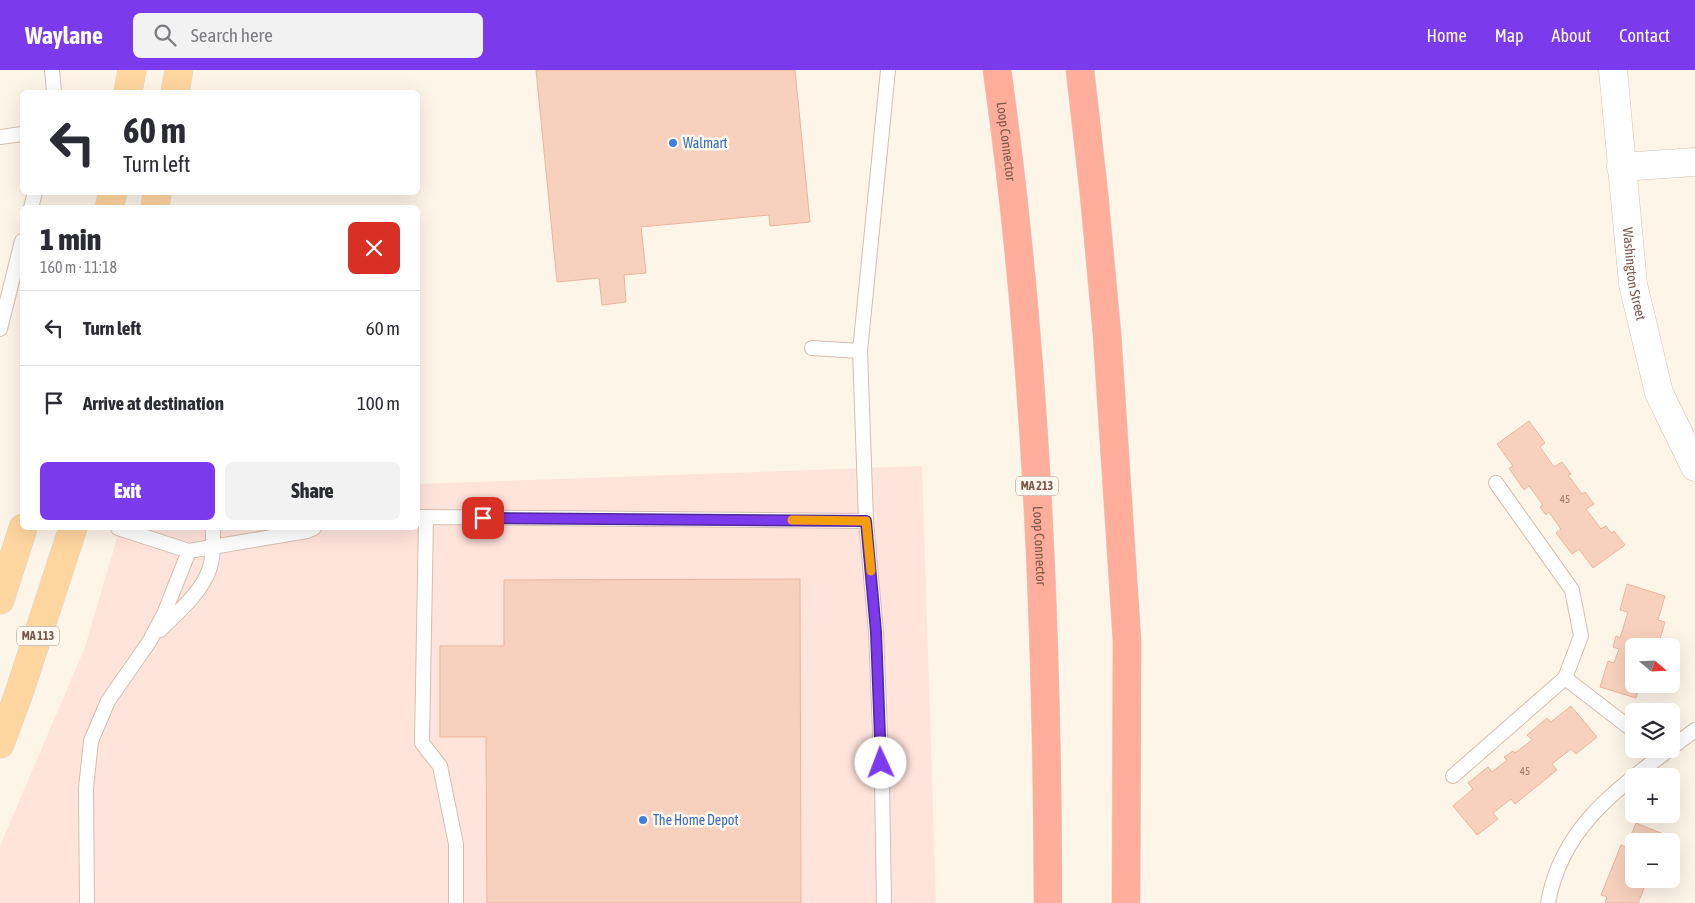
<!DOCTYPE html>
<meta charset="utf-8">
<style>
body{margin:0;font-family:"Asap Condensed",sans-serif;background:#f2f2f3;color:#2b2b33;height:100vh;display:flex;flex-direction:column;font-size:19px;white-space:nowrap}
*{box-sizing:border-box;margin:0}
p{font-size:16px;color:#7c7c81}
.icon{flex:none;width:28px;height:28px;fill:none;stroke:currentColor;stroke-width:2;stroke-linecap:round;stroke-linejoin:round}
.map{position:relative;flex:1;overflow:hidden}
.sheet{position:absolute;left:20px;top:135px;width:400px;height:325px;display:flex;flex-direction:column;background:#fff;border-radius:8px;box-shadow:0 5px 20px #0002}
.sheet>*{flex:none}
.top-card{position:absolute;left:20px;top:20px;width:400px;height:105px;border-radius:8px;box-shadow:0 5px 20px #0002;background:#fff;color:#2b2b33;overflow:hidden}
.needle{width:32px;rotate:109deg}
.tools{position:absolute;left:1625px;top:568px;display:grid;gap:10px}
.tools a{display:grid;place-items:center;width:55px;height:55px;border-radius:8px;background:#fff;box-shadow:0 5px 20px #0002;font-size:25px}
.pin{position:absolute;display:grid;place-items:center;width:42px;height:42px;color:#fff;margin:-21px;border-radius:10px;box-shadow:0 2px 8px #0006}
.me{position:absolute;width:55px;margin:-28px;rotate:358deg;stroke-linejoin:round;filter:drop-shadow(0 0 4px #0008)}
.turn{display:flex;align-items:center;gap:18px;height:105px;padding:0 20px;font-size:22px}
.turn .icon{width:65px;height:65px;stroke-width:2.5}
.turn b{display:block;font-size:35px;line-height:42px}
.round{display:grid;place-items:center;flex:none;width:52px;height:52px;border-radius:8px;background:#f2f2f3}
.headline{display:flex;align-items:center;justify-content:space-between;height:85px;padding:0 20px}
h1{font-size:30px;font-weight:800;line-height:38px}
.action{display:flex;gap:10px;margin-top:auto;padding:10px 20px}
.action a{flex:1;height:58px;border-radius:8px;background:#7c3aed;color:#fff;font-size:20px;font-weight:800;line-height:58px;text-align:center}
.action a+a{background:#f2f2f3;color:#2b2b33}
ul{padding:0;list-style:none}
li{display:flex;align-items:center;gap:15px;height:75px;padding:0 20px;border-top:1px solid #e1e1e2}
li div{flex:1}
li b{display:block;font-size:19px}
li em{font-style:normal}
header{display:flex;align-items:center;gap:30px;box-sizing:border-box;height:70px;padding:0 25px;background:#7c3aed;color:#fff}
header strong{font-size:24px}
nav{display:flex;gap:28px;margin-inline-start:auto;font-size:18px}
.search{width:350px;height:45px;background:#f2f2f3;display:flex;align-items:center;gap:12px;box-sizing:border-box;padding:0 18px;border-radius:8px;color:#7c7c81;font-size:19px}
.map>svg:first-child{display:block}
.commercial{fill:#ffe4dc}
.building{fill:#f7d1bd;stroke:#ebb59c}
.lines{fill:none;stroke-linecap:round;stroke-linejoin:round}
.lane-casing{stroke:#d5beaf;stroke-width:16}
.street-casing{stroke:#d5beaf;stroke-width:29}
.secondary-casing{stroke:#dabfae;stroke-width:29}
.primary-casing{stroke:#ddd4d0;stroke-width:29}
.highway-casing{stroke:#ddd4d0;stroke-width:29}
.lane{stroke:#fff;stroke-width:14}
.street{stroke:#fff;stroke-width:28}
.secondary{stroke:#fff;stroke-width:28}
.primary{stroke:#ffd69f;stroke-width:28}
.highway{stroke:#feae9a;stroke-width:28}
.route-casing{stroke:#51269a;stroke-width:12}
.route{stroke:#7c3aed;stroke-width:9}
.slow{stroke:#f59e0b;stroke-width:9}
.shop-dot{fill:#3f7fe0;stroke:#fff9f1;stroke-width:2}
.labels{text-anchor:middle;stroke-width:5;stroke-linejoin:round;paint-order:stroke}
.number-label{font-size:11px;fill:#9b7666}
.shield{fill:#fff9f1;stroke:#a3887b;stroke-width:1}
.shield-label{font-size:12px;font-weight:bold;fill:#7c5849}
.street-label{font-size:14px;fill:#7c5849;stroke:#fff9f1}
.shop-label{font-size:14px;fill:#366cbe;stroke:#fff9f1;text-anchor:start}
</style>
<header>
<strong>Waylane</strong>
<div class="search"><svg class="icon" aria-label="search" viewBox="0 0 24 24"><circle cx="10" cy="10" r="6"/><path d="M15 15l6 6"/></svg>Search here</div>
<nav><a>Home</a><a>Map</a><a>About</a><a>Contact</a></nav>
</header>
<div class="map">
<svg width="1695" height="833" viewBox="0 0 1695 833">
<rect width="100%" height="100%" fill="#fef5e9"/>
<polygon class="commercial" points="922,396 936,833 0,833 0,776 85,577 120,458 418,458 418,414"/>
<g class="building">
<polygon points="536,0 795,0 810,152 770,156 769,145 641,157 646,203 624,205 626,232 602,235 599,208 557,212"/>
<polygon points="1529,351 1545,373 1540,377 1554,397 1562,392 1571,404 1568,405 1582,424 1585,422 1594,434 1586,439 1601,459 1606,456 1611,463 1614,461 1625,475 1593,498 1579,479 1572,484 1556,463 1561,459 1549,442 1546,445 1540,437 1543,435 1529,416 1524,420 1509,398 1513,396 1497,374"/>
<polygon points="800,509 801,833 487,833 486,667 440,667 440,576 504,576 504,510"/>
<polygon points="1627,514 1665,526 1658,550 1665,552 1658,576 1634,576 1634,614 1640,614 1636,628 1600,617 1608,591 1614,593 1619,579 1613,577 1616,566 1620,568 1628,542 1620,540"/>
<polygon points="1571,636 1597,667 1576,684 1571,679 1552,694 1557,700 1515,734 1511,729 1493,743 1498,749 1477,765 1453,736 1473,719 1468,713 1488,697 1492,702 1507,690 1504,687 1513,681 1515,683 1532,670 1527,665 1547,648 1551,652"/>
<polygon points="1636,753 1671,767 1670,771 1634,771 1634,809 1648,809 1638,833 1605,833 1607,827 1601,825 1621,775 1626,777"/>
</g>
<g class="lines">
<g class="lane-casing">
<g id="lane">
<polyline points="52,0 54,22"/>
<polyline points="0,67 22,64"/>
<polyline points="31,138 35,122"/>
<polyline points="0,259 22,171"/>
<polyline points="812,278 860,281"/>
<polyline points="1496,413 1572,520 1581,566 1565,608 1634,661"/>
<polyline points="418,447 866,451"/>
<polyline points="426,448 422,673 440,696 456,774 456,833"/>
<polyline points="118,458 189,481 307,461 314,458"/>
<path d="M160,560C176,544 202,522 209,500C214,487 213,471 213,458"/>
<polyline points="1671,678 1695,660"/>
<polyline points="1453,706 1565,608"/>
<polyline points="87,833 86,718 91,671 108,631 149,572 164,544 189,481"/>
<polyline points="884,833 882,712 876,562 866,451 860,281 888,0"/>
<path d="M1548,833C1561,759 1614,721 1670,679"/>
</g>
</g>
<g class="street-casing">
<polyline id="street" points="1621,97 1695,92"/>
</g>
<g class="secondary-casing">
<g id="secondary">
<path id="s1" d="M1613,0L1633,214L1659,323L1695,397"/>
</g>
</g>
<g class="primary-casing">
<g id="primary">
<polyline points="128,22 132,0"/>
<polyline points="175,22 179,0"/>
<polyline points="109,138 113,122"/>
<polyline points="155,138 157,122"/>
<polyline points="0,530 23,458"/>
<polyline points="0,674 18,626 73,458"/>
</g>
</g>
<g class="highway-casing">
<g id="highway">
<path id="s2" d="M997,0C1036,276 1047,555 1048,833"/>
<polyline points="1080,0 1094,124 1107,264 1127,571 1126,833"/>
</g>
</g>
<use href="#lane" class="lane"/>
<use href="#street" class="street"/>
<use href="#secondary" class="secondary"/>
<use href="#primary" class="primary"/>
<use href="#highway" class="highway"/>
</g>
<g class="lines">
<g class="route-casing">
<polyline id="route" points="483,448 866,451 876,562 881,693"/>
</g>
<use href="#route" class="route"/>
<polyline class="slow" points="792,450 866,451 871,501"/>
</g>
<g class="shop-dot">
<circle cx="673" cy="73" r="5"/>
<circle cx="643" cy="750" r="5"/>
</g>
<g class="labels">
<g class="number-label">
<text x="1565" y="433">45</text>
<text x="1525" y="705">45</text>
</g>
<g class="shield">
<rect x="1016" y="406.5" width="42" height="19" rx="4"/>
<rect x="17" y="556.5" width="42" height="19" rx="4"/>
</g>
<g class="shield-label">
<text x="1037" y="420">MA 213</text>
<text x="38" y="570">MA 113</text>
</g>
<g class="street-label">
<text dy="5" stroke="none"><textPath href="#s2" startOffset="72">Loop Connector</textPath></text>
<text dy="5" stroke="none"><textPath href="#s1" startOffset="205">Washington Street</textPath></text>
<text dy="5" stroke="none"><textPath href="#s2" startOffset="478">Loop Connector</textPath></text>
</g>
<g class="shop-label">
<text x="683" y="78">Walmart</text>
<text x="653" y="755">The Home Depot</text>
</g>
</g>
</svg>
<div class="tools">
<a><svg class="needle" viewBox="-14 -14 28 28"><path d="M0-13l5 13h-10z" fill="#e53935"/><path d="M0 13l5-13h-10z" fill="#7c7c81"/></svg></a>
<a><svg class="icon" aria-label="layers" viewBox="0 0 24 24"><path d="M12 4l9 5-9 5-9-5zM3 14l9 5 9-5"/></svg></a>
<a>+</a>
<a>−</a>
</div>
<div class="pin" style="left:483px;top:448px;background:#d93025"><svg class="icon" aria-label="arrive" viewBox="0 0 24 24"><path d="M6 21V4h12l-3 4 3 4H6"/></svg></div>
<svg class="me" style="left:881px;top:693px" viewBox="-20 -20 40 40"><circle r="19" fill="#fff"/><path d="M0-13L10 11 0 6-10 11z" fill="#7c3aed"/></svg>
<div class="top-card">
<div class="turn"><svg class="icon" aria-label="left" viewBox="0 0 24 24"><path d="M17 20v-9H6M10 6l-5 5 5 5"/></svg><div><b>60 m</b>Turn left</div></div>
</div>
<section class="sheet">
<div class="headline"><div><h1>1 min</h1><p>160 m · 11:18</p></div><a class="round" style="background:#d93025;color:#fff"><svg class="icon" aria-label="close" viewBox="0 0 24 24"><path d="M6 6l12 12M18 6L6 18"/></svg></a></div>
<ul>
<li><svg class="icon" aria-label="left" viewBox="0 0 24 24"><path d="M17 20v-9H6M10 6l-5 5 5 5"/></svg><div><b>Turn left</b></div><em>60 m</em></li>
<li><svg class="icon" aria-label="arrive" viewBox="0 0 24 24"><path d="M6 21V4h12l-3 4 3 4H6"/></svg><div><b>Arrive at destination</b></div><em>100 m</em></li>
</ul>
<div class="action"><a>Exit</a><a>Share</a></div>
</section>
</div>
